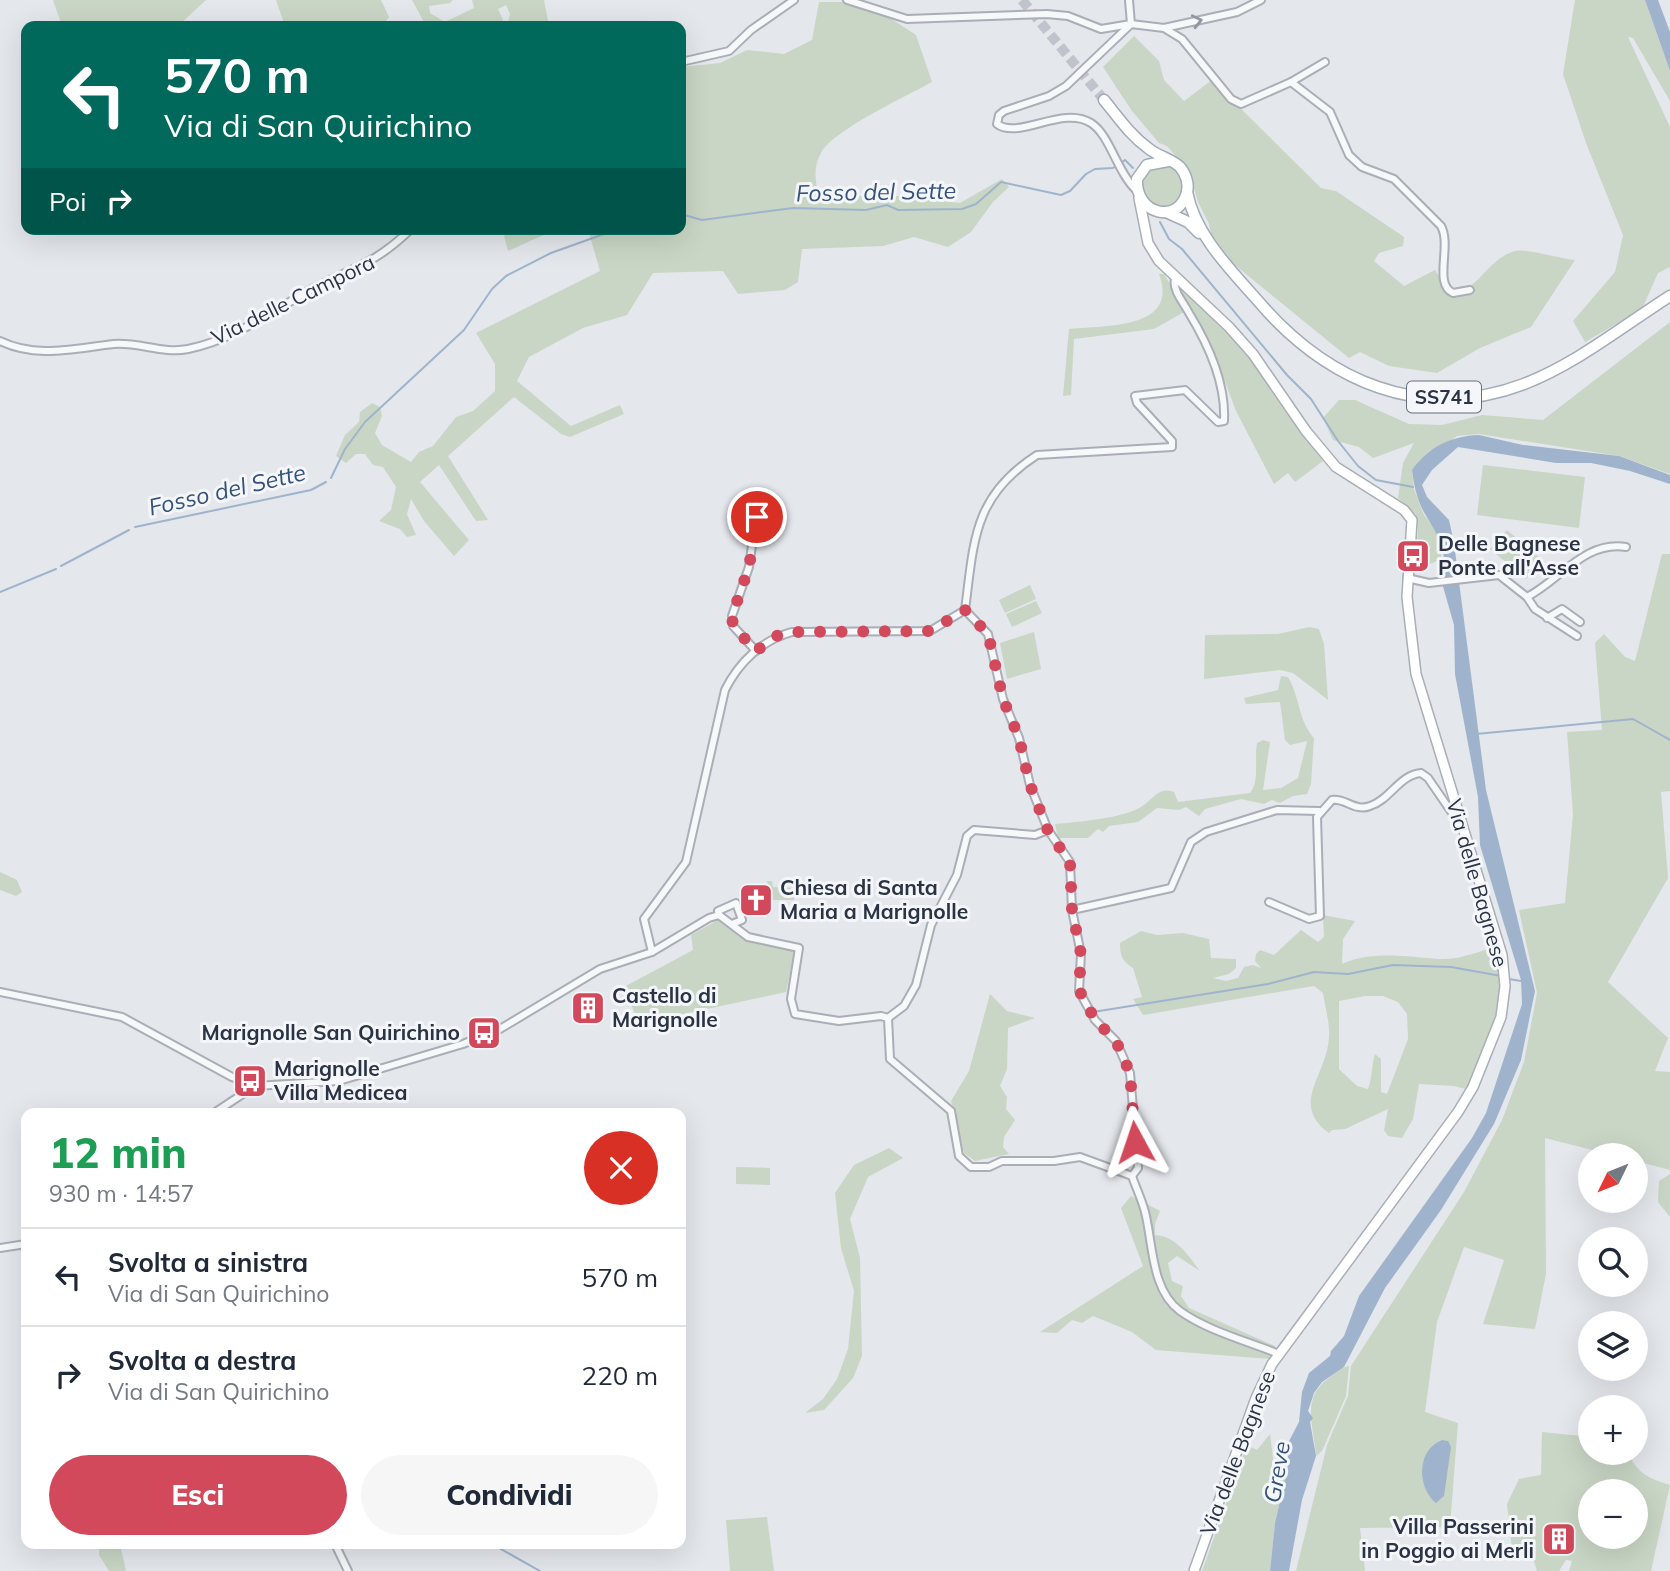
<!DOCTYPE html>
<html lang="it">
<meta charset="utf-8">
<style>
body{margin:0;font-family:Mulish,sans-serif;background:#f6f6f7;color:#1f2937;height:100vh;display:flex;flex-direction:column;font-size:26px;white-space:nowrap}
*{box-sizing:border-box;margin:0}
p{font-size:23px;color:#747a83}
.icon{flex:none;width:38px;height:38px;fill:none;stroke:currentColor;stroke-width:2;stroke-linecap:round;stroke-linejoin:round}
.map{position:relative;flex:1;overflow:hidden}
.side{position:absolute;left:21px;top:1108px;width:665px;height:441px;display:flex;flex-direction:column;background:#fff;border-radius:14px;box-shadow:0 7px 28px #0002}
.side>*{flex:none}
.guide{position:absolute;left:21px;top:21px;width:665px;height:214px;border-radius:14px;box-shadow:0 7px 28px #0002;background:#00695c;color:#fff;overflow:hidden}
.needle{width:46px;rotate:227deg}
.buttons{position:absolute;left:1578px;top:1143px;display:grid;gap:14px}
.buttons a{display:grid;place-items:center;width:70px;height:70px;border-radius:50%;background:#fff;box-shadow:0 7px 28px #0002;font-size:35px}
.pin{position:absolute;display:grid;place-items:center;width:60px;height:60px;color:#fff;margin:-30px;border:4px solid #fff;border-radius:50%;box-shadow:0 2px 7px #0007}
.me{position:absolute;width:77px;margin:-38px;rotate:355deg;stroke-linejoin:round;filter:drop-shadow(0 0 5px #0008)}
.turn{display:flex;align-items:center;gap:24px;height:147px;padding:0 28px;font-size:32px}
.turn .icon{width:91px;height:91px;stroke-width:2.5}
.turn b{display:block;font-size:49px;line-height:60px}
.then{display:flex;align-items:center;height:66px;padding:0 28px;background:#0003;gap:14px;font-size:26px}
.round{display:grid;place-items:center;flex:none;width:74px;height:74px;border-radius:37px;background:#f6f6f7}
.head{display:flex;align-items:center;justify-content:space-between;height:119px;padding:0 28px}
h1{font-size:42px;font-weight:800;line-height:52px;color:#1e9e55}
.action{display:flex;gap:14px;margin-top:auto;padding:14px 28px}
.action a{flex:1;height:80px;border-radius:42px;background:#d1495b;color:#fff;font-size:28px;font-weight:800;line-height:80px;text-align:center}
.action a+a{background:#f6f6f7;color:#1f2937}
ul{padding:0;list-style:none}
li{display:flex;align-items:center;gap:21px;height:98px;padding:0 28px;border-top:2px solid #e0e1e3}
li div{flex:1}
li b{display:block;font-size:26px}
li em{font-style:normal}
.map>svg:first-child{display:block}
.green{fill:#c9d6c5;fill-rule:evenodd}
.water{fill:#9fb4cc}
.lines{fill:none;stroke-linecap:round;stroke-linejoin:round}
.stream{stroke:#9fb4cc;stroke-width:2}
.primary-tunnel{stroke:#bfc3cb;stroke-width:10;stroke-dasharray:10 5;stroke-linecap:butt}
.street-casing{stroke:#a9aeb7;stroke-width:10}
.secondary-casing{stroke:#a9aeb7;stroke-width:12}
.primary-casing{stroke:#a3abb8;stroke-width:13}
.street{stroke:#f7f8fa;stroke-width:6}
.secondary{stroke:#fff;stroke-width:9}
.primary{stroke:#fff;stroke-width:10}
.oneway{stroke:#9196a0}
.route{stroke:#d1495b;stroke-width:12;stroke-dasharray:0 21.6}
.labels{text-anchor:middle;stroke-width:6;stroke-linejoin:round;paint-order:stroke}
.shield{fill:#f4f6f9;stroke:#676e7b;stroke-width:2}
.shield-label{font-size:19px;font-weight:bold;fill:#2b3445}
.street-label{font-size:21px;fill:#2b3445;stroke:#f4f6f9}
.poi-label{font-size:21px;font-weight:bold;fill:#2b3445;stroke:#f4f6f9;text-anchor:start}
.water-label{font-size:23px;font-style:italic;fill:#34527a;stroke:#f4f6f9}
</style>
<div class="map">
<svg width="1670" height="1571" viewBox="0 0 1670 1571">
<rect width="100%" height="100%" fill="#e4e7ec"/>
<g class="green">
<polygon points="53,0 206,0 178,26 62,26"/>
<polygon points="276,0 381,0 389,17 384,23 374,23 369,26 285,26"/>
<polygon points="412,0 453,0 450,3 429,6 430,13 445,22 474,8 472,0 544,0 549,26 507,26 510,14 506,5 498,9 503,20 501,26 426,26"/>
<polygon points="1575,0 1645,0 1670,71 1670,101 1633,38 1628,37 1670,127 1670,267 1658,273 1642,309 1585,342 1573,321 1615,272 1623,235 1586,143 1563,74"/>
<path d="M819,2H848L890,18L916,35L932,82C907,96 833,130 821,153C813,167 815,181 819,196H899L960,203L1002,179L1009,187L993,202L971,232L948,247L914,237L883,246L802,249L798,282L785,290L738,294L723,271L653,273L627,315L583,328L529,357L517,381L571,426L620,405L624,414L570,437L561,434L514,397L448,456L488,520L476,521L439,465L420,482L469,540L454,556L424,521L411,499L407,514L416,535L407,537L400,529L379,521L391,510L396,487L383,467L373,465L365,454H356L346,463L336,456L345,435L359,422L360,412L372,403L380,407L382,416L375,433L382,445L411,462L419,452L433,446L456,417L473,411L495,391V364L476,333L600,271L588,229H681V67L720,63L747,50L784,54L812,40Z"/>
<path d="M1134,36L1159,61L1164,80L1184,101L1212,80L1321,188L1336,191L1404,237L1403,246L1379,253L1374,261L1404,286L1435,270L1452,295C1481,288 1487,259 1515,251C1524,248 1562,259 1575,260L1531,327L1480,348L1437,373L1389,366L1360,352L1349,358L1214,248L1209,224L1198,202L1189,171L1167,146L1159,143L1132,111L1103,67Z"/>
<circle cx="1163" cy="186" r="21"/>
<polygon points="513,229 557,229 508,251 504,236"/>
<path d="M1159,274H1164L1170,284C1224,305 1287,414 1323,461L1295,482L1288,473L1274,484L1236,411L1216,358L1192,312H1184L1154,329L1074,339L1071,395L1063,396L1069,329C1104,325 1180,330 1159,274Z"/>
<polygon points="1670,322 1670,474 1619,456 1479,434 1457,436 1412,470 1414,489 1424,515 1437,531 1442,559 1415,570 1418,529 1416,514 1398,498 1403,463 1414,443 1373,458 1359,447 1333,440 1323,418 1339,400 1355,400 1409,424 1442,425 1482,415 1543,420"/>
<polygon points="1483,465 1585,477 1579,528 1477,515"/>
<polygon points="1507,530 1542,560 1526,579 1490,549"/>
<polygon points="1662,554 1670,554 1670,791 1661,792 1668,878 1608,982 1668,1038 1655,1071 1670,1072 1670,1170 1636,1161 1636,1155 1612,1155 1545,1138 1546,1274 1535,1329 1483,1324 1504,1260 1464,1247 1437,1322 1425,1412 1458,1423 1450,1527 1360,1528 1365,1571 1296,1571 1327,1445 1348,1396 1351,1366 1464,1192 1502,1120 1524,1062 1537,993 1519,910 1565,903 1573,814 1567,732 1602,730 1595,643 1604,634 1625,657 1635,661"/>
<polygon points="1030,585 1036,599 1005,613 999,600"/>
<polygon points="1036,601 1042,613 1012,627 1006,614"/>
<polygon points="1309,627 1319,629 1324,644 1328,700 1293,673 1280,670 1204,679 1205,635 1278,634"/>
<polygon points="1034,632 1041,669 1007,679 1000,643"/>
<path d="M1281,676L1288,677C1300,697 1298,721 1314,738L1311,784L1307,794L1293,796L1280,803L1272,800L1264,804L1241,799L1205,809L1199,816L1186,807L1179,810L1157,808L1138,822L1109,826L1103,832L1098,829L1088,838H1058L1055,824C1077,822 1124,818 1141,807C1153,800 1158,786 1174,792L1178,802L1250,793C1260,781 1254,759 1257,743L1263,740L1270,742L1263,790L1281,788L1298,778L1307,741L1290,745L1285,740L1280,702L1246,704L1244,698L1278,690Z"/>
<polygon points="0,872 17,880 22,892 16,896 0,890"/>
<polygon points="767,881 772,881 773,887 796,888 794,900 771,900"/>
<path d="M1323,915L1355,921L1343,939L1342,964C1371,950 1409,957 1439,959C1455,960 1473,954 1488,949C1521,987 1487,1052 1466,1089L1454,1086L1419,1084L1413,1119L1402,1138L1388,1136L1384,1130L1388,1109L1345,1129L1332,1130L1329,1133C1289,1104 1327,1076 1329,1037C1330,1023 1325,1007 1323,993L1314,986L1143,1015L1133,999L1142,997L1133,968C1122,961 1120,956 1120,943L1141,931L1157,935L1183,933L1209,939L1211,958L1236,959V968L1229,974L1213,978L1226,981L1238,978L1244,967L1253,965L1261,968L1255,961L1256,954L1260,950L1274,955L1301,930L1318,942L1324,937ZM1365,996H1383L1398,1002L1407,1014L1408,1039L1387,1094L1381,1092V1059L1375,1054C1371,1066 1373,1075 1368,1089L1357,1086L1339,1069V1001Z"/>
<polygon points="720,919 746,941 795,951 786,992 660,1019 637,1019 624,987 693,950 691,935"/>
<polygon points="990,994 1007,1011 1035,1018 1008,1028 1007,1069 1000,1086 1007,1097 1006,1109 1015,1120 1004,1137 1003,1147 1009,1154 975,1161 964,1153 951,1101 969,1071"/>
<polygon points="889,1148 903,1158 868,1177 850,1219 860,1258 862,1356 853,1378 824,1410 805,1413 823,1399 837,1379 848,1349 854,1291 841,1248 835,1193 854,1165"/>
<polygon points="736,1167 770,1168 770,1185 736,1184"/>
<polygon points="1670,1174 1670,1215 1669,1216 1658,1202 1659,1181"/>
<path d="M1131,1196L1160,1211L1155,1224V1235C1176,1236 1188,1255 1200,1271L1177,1256L1168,1263L1172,1281L1183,1286L1181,1296L1189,1308L1275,1346L1273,1356L1269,1359L1156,1350L1132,1332L1093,1316L1082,1323L1072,1320L1057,1333L1040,1332L1143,1266L1121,1208Z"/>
<path d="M1349,1366L1346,1396L1322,1451L1316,1456C1314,1425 1300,1398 1330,1377C1337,1372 1342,1367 1349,1366Z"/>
<path d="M1542,1432L1591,1437V1452L1628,1453C1638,1474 1648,1478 1670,1485L1651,1571H1569L1572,1561L1566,1560L1559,1571H1537L1534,1561L1513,1558L1507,1504L1519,1479L1541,1475ZM1591,1491H1636V1536H1591Z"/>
<polygon points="1270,1434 1274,1466 1288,1466 1275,1523 1270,1571 1202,1571 1247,1445 1257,1450"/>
<polygon points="767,1517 774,1571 730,1571 726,1520"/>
<polygon points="99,1544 120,1544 126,1571 109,1571 99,1555"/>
</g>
<g class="water">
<polygon points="1645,0 1658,0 1670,32 1670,71"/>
<path d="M1479,435L1523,445L1619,456L1670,475V484L1630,471L1591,463H1556L1458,447L1432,470L1422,485L1427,497L1449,520L1454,543L1486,790L1535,991L1521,1060L1494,1124L1441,1210L1385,1288L1344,1367L1322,1382L1314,1393L1308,1411L1313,1418L1310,1422L1316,1456L1302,1500L1289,1571H1270L1275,1523L1288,1466V1443L1299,1422L1302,1392L1309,1373L1330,1356L1331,1351L1344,1336L1359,1296L1472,1138L1486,1113L1522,1004L1521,980L1480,845L1478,797L1455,674L1454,625L1440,576C1451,552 1436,533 1425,514C1417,500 1414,486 1412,470C1429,447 1450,436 1479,435Z"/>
<path d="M1442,1440L1448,1441L1451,1447L1444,1496L1436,1503C1417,1488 1416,1450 1442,1440Z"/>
</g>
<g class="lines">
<g class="stream">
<polyline points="681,214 702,220 793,208 866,210 887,205 898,210 962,209 976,204 1001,182 1061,195 1070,191 1086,174 1095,169 1113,168 1125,160 1133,168"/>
<polyline points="1160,222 1169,239 1182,249 1287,375 1311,399 1338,441 1358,466 1376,480 1413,487"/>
<polyline points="331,478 345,449 365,422 464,330 492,289 506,276 551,253 618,229"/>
<polyline points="135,527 311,490 326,482"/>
<polyline points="61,566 129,530"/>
<polyline points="0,592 56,569"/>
<polyline points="1476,734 1633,719 1670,740"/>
<polyline points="1509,979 1521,981"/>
<polyline points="1093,1012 1268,984 1314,972 1348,974 1393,965 1451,967 1501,976"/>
<polyline points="492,1544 540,1571"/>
</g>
<polyline class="primary-tunnel" points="1022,0 1104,100"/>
<g class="street-casing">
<g id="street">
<polyline points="847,0 907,19 1047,14 1068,16 1101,29 1131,24 1164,28 1237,12 1261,0"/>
<path d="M1129,0L1131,24L1066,86L1049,96L1004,111L999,115L997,124C1018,140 1063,105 1091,123C1110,135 1117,172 1136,190"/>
<path d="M1164,28L1182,39L1231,99L1241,104L1291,82L1330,112L1349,155L1362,167L1394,179L1441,226C1452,246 1433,284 1453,293L1470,290"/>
<polyline points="681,62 729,51 751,30 794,0"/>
<polyline points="1291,82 1325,62"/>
<path d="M0,341C37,359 75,348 114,344C139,342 163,354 188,349C234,340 272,311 312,289C353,267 374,265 411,229"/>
<polyline points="1407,578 1429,583 1499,575 1527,597 1535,609 1577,636"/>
<path d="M1527,597C1559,581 1585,540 1626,547"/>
<polyline points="965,610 988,634 1003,699 1019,738 1030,785 1048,830 1070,862 1072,910 1081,954 1079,991 1095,1020 1116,1041 1130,1073 1138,1168 1132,1176"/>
<polyline points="1547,618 1562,609 1580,622"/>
<polyline points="756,651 733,626 732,616 749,567 758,502"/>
<path d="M1269,902L1309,919L1320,916L1317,817L1332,800C1346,798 1355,812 1370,806C1390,800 1399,775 1421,773L1428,778L1461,826"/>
<polyline points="1072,910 1171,888 1191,842 1206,832 1277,810 1319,811"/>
<path d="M719,915L748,937L799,948L791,999L795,1014L839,1021L881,1016L888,1018L890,1059L951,1111L959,1156L971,1167H989L1002,1161H1054L1080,1157L1132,1176C1136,1188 1142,1200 1145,1212C1153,1243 1151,1290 1180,1311C1208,1331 1247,1341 1279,1354"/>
<path d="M652,952L644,919L686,862L725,690C739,662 762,640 792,632L930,631L965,610C974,541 973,496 1037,455L1172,447V441L1137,403L1135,396L1185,390L1218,422L1224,421C1226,384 1208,344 1189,313C1184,303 1172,290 1175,279"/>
<polyline points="0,992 122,1017 232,1077 255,1086 339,1081 463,1044 500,1029 600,969 652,952 709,918 719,915 718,911 736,903 742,920 732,924"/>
<polyline points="888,1018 904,1006 916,985 931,925 957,875 967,836 974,830 1035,835 1048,830"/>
<polyline points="214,1113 255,1086"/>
<polyline points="0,1248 26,1244"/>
<polyline points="335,1544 348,1571"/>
</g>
</g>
<g class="secondary-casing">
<polyline id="secondary" points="1139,198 1148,243 1159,261 1229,327 1253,354 1306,431 1336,467 1404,510 1412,520 1407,597 1416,674 1502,955 1505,986 1501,1017 1473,1087 1458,1112 1272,1364 1256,1398 1194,1571"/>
</g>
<g class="primary-casing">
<g id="primary">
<path d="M1104,100C1118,117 1130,135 1148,148C1157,156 1172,159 1180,167C1186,174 1189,184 1187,192C1179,225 1135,215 1137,179L1147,165L1168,161"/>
<path d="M1187,192C1195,235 1231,270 1259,302C1327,381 1421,423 1524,384C1576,364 1623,326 1670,296"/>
<polyline points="1166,212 1188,222 1199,233"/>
</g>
</g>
<use href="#street" class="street"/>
<use href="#secondary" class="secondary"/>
<use href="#primary" class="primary"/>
</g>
<defs><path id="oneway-chevron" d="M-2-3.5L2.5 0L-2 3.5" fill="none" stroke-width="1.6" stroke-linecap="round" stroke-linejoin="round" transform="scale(1.75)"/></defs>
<use class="oneway" href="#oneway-chevron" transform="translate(1197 21) rotate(-13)"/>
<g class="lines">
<polyline class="route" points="757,517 749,567 732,616 733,626 756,651 776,636 793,632 930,631 965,610 988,634 1003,699 1019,738 1030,785 1048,831 1070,862 1072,910 1081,954 1079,990 1095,1020 1116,1041 1130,1073 1135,1142"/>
</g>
<defs>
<g id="bus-square" transform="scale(1.75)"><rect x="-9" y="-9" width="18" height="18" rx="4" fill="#d1495b" stroke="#f4f6f9"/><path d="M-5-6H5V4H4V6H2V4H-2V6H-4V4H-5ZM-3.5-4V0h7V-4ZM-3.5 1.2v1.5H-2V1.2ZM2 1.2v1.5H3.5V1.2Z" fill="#fff"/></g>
<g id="church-square" transform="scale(1.75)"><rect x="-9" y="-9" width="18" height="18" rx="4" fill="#d1495b" stroke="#f4f6f9"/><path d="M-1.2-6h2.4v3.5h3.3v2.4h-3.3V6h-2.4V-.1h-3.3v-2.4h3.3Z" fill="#fff"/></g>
<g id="building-square" transform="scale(1.75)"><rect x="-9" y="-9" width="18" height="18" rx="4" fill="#d1495b" stroke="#f4f6f9"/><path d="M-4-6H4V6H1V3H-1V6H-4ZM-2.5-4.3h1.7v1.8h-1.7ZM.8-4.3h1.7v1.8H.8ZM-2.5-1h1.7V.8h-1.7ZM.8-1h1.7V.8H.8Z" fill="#fff"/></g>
</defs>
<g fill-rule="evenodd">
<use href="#bus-square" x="1413" y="556"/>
<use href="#church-square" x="756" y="900"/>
<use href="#building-square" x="588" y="1008"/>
<use href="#bus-square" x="484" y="1033"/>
<use href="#bus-square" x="250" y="1081"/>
<use href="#building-square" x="1559" y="1539"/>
</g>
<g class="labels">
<rect class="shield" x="1407" y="381.5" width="74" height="31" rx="5"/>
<g class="shield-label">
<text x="1444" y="404">SS741</text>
</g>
<g class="street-label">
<text transform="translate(293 300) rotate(-26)" y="7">Via delle Campora</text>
<text transform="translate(1477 883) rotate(74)" y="7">Via delle Bagnese</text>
<text transform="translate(1238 1453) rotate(-69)" y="7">Via delle Bagnese</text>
</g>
<g class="poi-label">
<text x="1438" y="551">Delle Bagnese<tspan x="1438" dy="24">Ponte all'Asse</tspan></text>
<text x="780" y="895">Chiesa di Santa<tspan x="780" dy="24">Maria a Marignolle</tspan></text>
<text x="612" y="1003">Castello di<tspan x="612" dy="24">Marignolle</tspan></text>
<text x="460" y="1040" text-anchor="end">Marignolle San Quirichino</text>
<text x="274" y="1076">Marignolle<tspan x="274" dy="24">Villa Medicea</tspan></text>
<text x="1534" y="1534" text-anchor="end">Villa Passerini<tspan x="1534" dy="24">in Poggio ai Merli</tspan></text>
</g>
<g class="water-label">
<text transform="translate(876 192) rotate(-1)" y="8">Fosso del Sette</text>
<text transform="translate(227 490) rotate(-13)" y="8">Fosso del Sette</text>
<text transform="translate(1277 1472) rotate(-80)" y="8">Greve</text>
</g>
</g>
</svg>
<div class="buttons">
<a><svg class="needle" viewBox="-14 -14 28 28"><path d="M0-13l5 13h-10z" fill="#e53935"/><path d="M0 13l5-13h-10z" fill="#747a83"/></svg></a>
<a><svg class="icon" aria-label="search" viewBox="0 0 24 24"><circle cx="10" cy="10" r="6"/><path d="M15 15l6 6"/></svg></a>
<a><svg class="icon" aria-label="layers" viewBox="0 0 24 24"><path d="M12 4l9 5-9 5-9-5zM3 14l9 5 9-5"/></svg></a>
<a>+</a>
<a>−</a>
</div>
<div class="pin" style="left:757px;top:517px;background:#d93025"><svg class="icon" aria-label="arrive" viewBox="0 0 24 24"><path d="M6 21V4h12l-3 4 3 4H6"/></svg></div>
<svg class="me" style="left:1135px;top:1142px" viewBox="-20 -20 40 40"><path d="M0-17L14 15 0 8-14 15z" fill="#d1495b" stroke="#fff" stroke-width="4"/></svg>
<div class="guide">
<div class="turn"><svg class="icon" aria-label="left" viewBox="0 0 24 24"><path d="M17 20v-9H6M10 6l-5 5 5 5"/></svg><div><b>570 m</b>Via di San Quirichino</div></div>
<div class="then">Poi<svg class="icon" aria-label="right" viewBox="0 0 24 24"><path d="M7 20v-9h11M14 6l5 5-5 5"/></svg></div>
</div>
<section class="side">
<div class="head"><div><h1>12 min</h1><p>930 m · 14:57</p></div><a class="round" style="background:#d93025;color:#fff"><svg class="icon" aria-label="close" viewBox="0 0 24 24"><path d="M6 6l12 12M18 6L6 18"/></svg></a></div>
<ul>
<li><svg class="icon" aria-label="left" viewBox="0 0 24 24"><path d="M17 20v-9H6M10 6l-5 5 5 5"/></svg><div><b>Svolta a sinistra</b><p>Via di San Quirichino</p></div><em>570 m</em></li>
<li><svg class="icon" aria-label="right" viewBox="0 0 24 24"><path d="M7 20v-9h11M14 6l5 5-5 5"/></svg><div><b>Svolta a destra</b><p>Via di San Quirichino</p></div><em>220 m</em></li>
</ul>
<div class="action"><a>Esci</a><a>Condividi</a></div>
</section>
</div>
